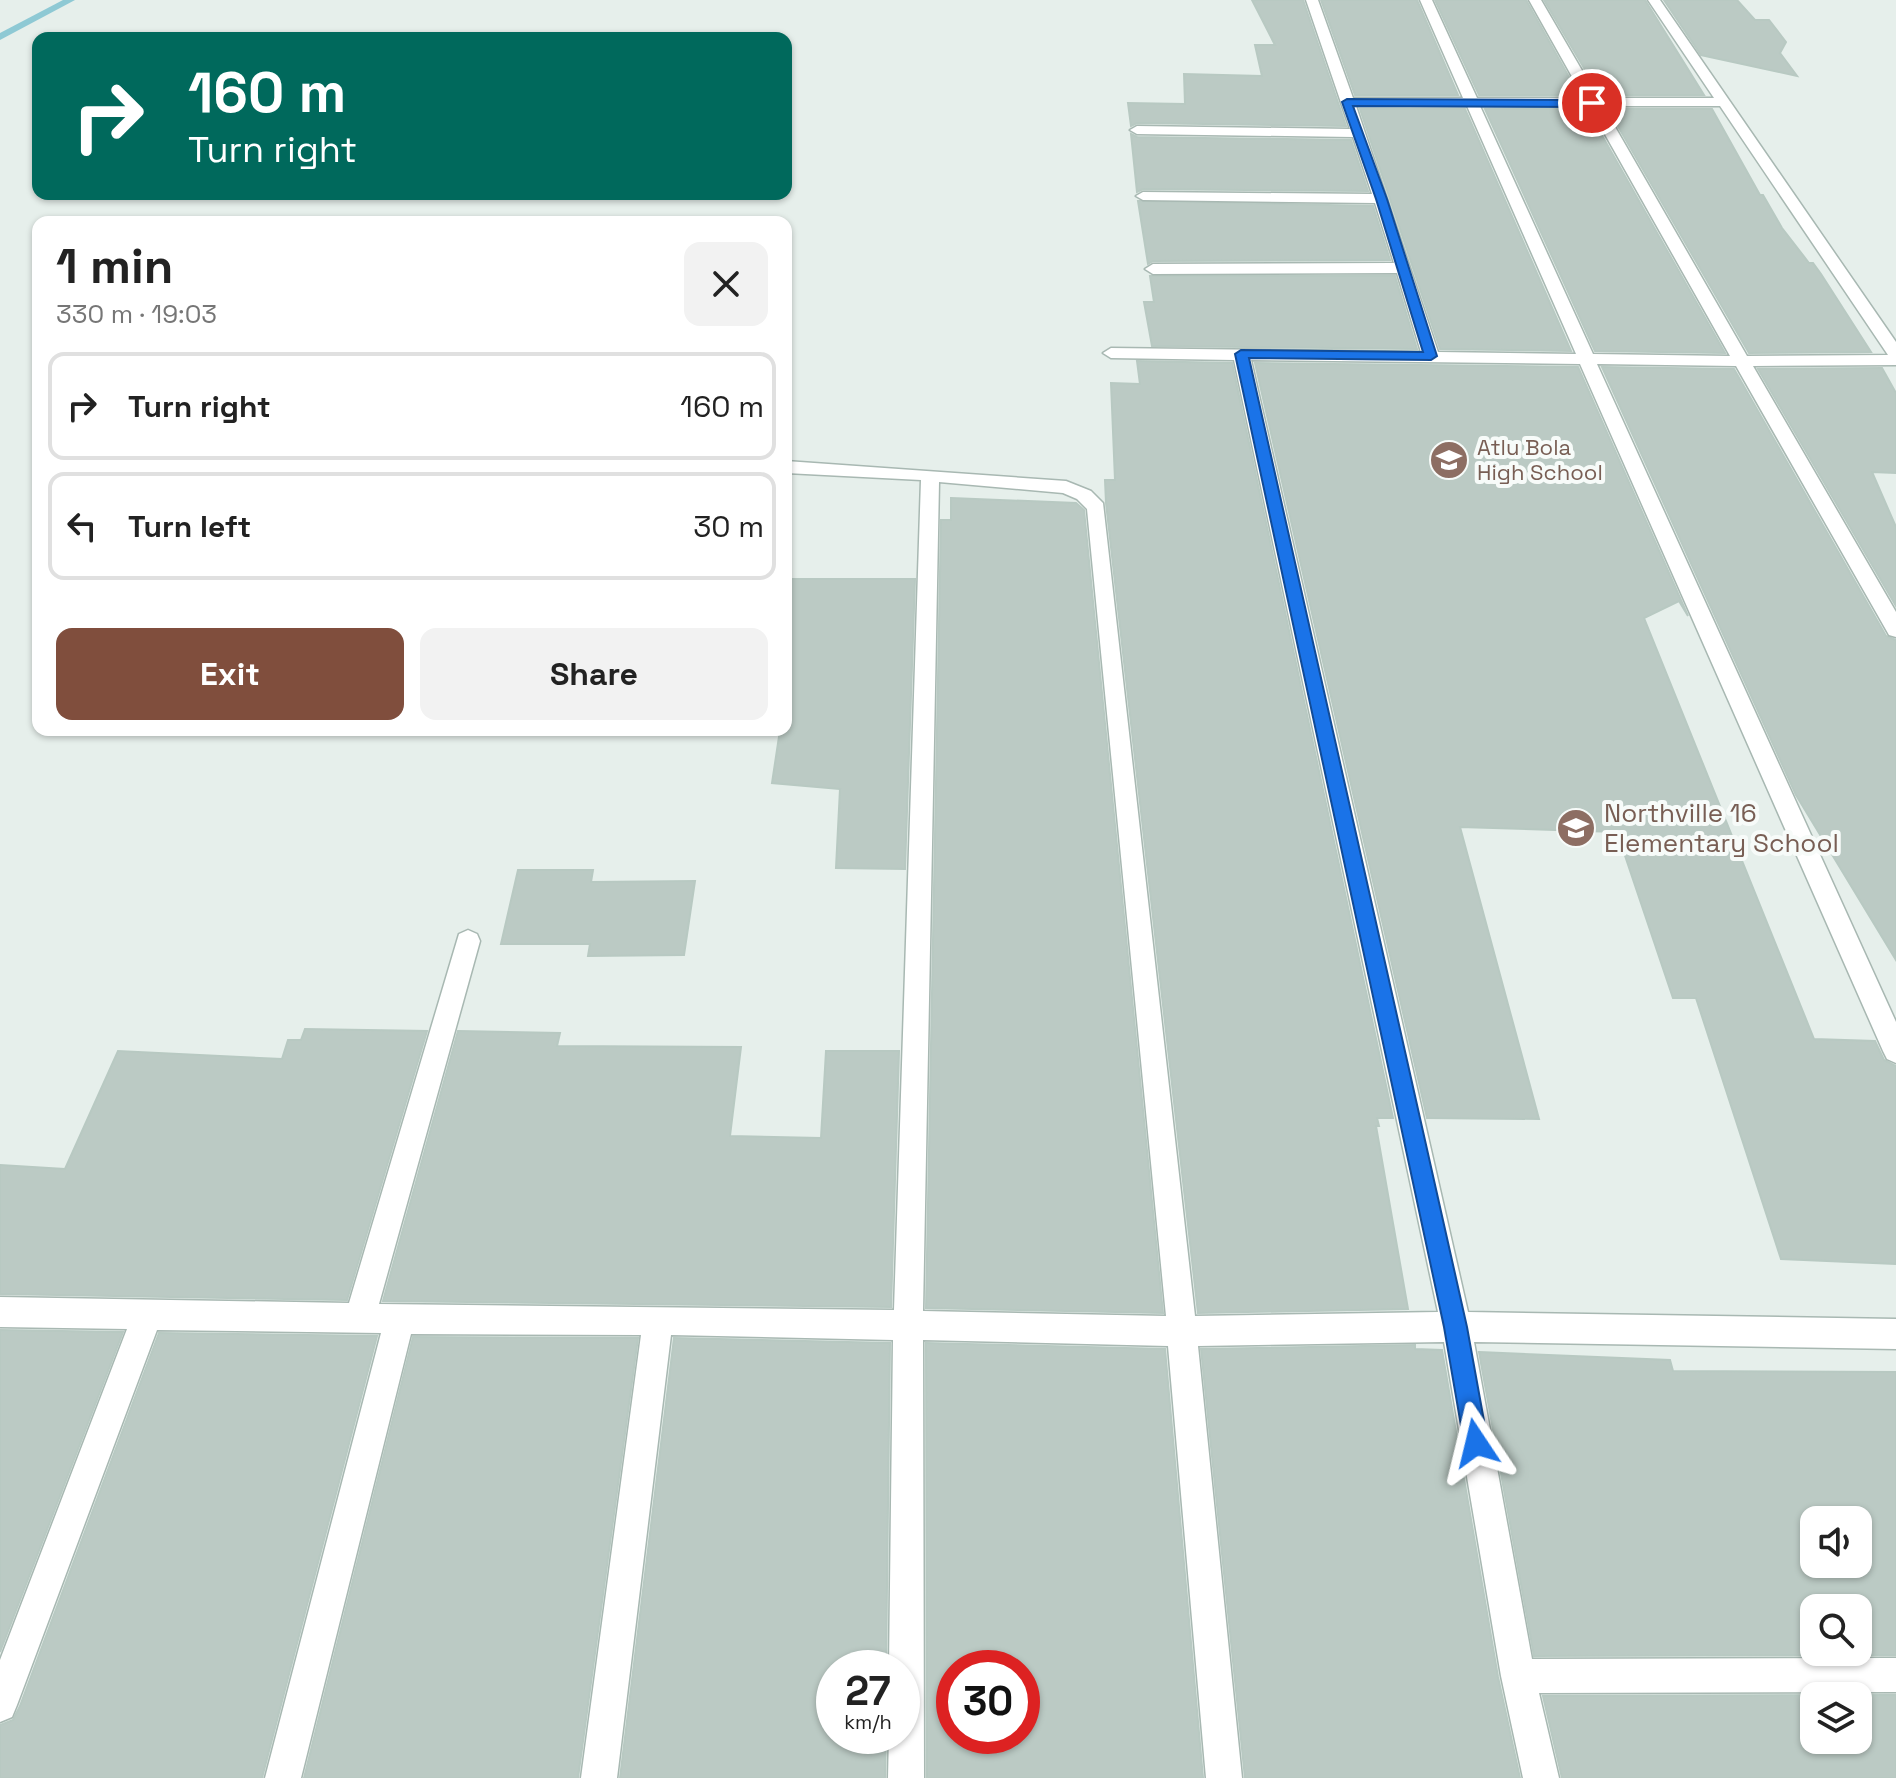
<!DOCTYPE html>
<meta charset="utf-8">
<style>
body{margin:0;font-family:"Space Grotesk",sans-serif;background:#f2f2f2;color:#222;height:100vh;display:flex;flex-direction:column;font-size:30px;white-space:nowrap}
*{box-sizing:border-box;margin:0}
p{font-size:26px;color:#767676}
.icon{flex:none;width:44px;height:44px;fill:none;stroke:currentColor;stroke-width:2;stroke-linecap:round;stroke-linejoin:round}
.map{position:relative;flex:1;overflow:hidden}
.details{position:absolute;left:32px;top:216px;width:760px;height:520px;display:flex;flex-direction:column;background:#fff;border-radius:16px;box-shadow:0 2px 6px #0004}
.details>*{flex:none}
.guide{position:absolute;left:32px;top:32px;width:760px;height:168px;border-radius:16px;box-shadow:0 2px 6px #0004;background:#00695c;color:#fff;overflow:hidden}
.fabs{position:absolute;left:1800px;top:1506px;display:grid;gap:16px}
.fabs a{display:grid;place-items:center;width:72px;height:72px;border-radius:16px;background:#fff;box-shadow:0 2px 6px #0004;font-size:40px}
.speed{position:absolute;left:816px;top:1650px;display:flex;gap:16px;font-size:40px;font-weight:700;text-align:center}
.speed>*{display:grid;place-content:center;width:104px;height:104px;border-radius:50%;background:#fff;box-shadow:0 2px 6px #0004;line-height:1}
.speed small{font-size:20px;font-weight:400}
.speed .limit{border:12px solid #d22;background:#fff;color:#111}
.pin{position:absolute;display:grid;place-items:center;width:68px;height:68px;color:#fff;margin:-34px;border:4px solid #fff;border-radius:50%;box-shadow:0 2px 8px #0007}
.me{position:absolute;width:88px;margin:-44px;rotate:350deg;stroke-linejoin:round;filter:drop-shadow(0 0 6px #0008)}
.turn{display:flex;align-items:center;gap:28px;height:168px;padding:0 24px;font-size:36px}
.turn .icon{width:104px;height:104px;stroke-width:2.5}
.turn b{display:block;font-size:56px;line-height:68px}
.round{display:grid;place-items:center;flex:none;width:84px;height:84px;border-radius:16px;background:#f2f2f2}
.summary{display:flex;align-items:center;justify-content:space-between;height:136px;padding:0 24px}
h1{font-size:48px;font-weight:700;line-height:60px}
.primary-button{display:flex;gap:16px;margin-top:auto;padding:16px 24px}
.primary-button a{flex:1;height:92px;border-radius:16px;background:#804e3d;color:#fff;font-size:32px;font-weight:700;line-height:92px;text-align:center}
.primary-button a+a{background:#f2f2f2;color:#222}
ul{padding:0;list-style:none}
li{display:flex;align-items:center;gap:24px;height:108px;margin:0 16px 12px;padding:0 8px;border:4px solid #e0e0e0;border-radius:16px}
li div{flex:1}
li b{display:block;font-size:30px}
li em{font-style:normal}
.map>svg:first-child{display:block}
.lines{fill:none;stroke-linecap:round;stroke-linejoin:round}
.stream{fill:#8ec9d4;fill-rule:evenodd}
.building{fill:#bbcac4;stroke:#b8c9c2;stroke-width:2;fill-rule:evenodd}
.minor-casing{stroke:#a8b8b2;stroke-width:3}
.minor{fill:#fff;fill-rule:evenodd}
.route{fill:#1a73e8;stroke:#114b97;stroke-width:2}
.labels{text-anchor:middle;stroke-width:8;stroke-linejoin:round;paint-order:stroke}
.far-education-label{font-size:22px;fill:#785e54;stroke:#f7fbf9;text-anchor:start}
.education-label{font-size:26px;fill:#785e54;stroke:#f7fbf9;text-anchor:start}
</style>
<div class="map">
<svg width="1896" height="1778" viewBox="0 0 1896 1778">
<rect width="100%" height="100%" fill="#e6efeb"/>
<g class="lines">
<polygon class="stream" points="63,0 75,0 0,40 0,33"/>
</g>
<g class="building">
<polygon points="1252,0 1303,0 1346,126 1137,123 1131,126 1128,103 1185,104 1184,74 1262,76 1255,45 1275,45"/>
<polygon points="1321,0 1417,0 1458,95 1355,95"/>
<polygon points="1435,0 1526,0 1579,95 1479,95"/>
<polygon points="1544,0 1645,0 1704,95 1600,95"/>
<polygon points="1664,0 1737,0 1755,20 1769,20 1786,42 1780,53 1797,76 1701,55"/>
<polygon points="1360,109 1465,109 1571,351 1440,349"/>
<polygon points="1485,109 1587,109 1725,353 1595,351"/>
<polygon points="1608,109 1712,109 1760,195 1763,195 1782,228 1809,263 1813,263 1821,274 1871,352 1749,353"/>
<polygon points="1131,134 1137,137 1351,140 1368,191 1143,189 1137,192"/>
<polygon points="1138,201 1373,206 1390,260 1153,261 1148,264"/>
<polygon points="1150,276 1395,276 1417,349 1152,346 1144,302 1154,302"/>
<polygon points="1137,361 1232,363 1393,1118 1377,1118 1379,1126 1376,1126 1408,1309 1198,1313 1106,503 1105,480 1115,480 1111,383 1140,384"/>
<polygon points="1255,363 1578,367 1688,616 1679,601 1644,618 1814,1039 1875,1041 1884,1060 1896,1066 1896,1264 1781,1259 1696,998 1673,998 1617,832 1460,827 1539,1119 1427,1118"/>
<polygon points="1602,367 1734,369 1886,636 1896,640 1896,960 1796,795"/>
<polygon points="1882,368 1896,393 1896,473 1872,472 1896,527 1896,606 1758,369"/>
<polygon points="951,498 1076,503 1084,510 1163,1313 926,1308 941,520 951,520"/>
<polygon points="786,579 915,579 905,869 836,868 840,789 772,783 780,730 786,730"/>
<polygon points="518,870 593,870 591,882 695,881 684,955 588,956 590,944 501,944"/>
<polygon points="305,1029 427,1031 347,1300 0,1294 0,1165 65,1169 118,1051 282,1059 288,1040 301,1040"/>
<polygon points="458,1031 560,1033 557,1046 741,1047 730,1136 821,1138 826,1051 899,1051 891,1307 383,1301"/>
<polygon points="0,1330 123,1332 0,1652"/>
<polygon points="159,1333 377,1336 262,1778 0,1778 0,1725 13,1720 20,1706"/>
<polygon points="413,1337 638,1338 578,1778 304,1778"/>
<polygon points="674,1338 890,1343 886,1668 834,1668 834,1736 886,1736 885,1778 620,1778"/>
<path d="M926,1343L1165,1349L1203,1778H927ZM954,1668H1022V1736H954Z"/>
<polygon points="1415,1345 1415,1349 1442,1350 1498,1677 1520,1778 1245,1778 1201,1349"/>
<path d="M1479,1352L1670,1360L1673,1371L1896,1372V1655L1534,1656ZM1814,1520H1858V1564H1814ZM1814,1608H1858V1652H1814Z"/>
<path d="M1896,1695V1778H1562L1543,1696ZM1814,1696H1858V1740H1814Z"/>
</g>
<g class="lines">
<g class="minor-casing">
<path id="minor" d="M1306,0H1318L1353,98H1463L1420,0H1432L1477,98H1584L1529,0H1541L1598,98H1714L1648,0H1660L1896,342V365L1753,366L1896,612V637L1889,635L1736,366L1597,364L1896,1022V1063L1887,1059L1883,1051L1580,364L1251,360L1468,1312L1896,1319V1349L1474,1342L1532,1659L1896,1658V1692L1539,1693L1559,1778H1523L1501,1676L1444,1342L1198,1346L1242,1778H1206L1168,1346L923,1340L924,1778H888L889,1736H902V1668H889L893,1340L671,1335L617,1778H581L641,1335L411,1334L301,1778H265L381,1333L157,1330L17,1705L12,1717L0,1722V1660L127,1329L0,1327V1297L349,1303L459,934L468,930L477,934L480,941L379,1304L894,1310L921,480L786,473V461L1066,481L1091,491L1103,503L1195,1316L1438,1312L1234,360L1111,358L1103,353L1111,348L1421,352L1397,273L1153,274L1145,269L1153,264L1394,263L1375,203L1143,200L1136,196L1143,192L1372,194L1353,137L1137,134L1130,130L1137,126L1350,129ZM1356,106H1467L1576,354L1438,352ZM1480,106H1589L1730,356L1593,354ZM1603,106H1720L1888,355L1747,356ZM939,482L1063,493L1077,499L1087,509L1166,1316L923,1311Z"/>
</g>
<use href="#minor" class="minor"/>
</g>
<polygon class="route" points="1347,99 1592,100 1597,103 1592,107 1353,106 1387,199 1437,356 1431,360 1249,358 1467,1327 1488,1443 1485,1452 1476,1455 1468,1452 1464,1443 1444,1327 1235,354 1241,350 1423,352 1376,199 1342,102"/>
<defs>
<g id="school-disc" transform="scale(2)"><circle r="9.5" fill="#8d6e63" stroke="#f7fbf9"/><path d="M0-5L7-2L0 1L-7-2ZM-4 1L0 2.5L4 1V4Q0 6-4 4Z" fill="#fff"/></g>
</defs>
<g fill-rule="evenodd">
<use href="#school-disc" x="1449" y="460"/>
<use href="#school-disc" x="1576" y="828"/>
</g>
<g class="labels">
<g class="far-education-label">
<text x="1477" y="455">Atlu Bola<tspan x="1477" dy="25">High School</tspan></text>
</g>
<g class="education-label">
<text x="1604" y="822">Northville 16<tspan x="1604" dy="30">Elementary School</tspan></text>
</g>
</g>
</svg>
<div class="fabs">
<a><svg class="icon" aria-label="sound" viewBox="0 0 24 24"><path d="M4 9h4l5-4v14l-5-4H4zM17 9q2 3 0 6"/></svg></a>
<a><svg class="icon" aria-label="search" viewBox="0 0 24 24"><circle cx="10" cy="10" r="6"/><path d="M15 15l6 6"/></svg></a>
<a><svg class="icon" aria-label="layers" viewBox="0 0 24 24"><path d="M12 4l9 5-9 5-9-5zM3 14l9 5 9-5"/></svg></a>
</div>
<div class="speed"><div>27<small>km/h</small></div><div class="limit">30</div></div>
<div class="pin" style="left:1592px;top:103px;background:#d93025"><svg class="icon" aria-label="arrive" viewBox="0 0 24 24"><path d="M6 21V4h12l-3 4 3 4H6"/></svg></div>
<svg class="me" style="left:1476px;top:1443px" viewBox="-20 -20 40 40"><path d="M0-17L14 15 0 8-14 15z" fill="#1a73e8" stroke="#fff" stroke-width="4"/></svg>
<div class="guide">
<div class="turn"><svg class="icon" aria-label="right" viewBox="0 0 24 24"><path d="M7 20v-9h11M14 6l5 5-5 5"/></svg><div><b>160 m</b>Turn right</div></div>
</div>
<section class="details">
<div class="summary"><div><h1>1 min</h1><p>330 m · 19:03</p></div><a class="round"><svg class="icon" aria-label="close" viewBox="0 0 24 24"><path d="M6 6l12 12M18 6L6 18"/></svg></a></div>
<ul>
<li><svg class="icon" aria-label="right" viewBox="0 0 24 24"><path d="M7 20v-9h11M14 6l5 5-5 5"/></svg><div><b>Turn right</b></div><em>160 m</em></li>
<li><svg class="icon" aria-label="left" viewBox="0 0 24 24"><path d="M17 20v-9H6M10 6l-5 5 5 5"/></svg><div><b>Turn left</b></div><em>30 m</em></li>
</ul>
<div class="primary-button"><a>Exit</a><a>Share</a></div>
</section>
</div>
